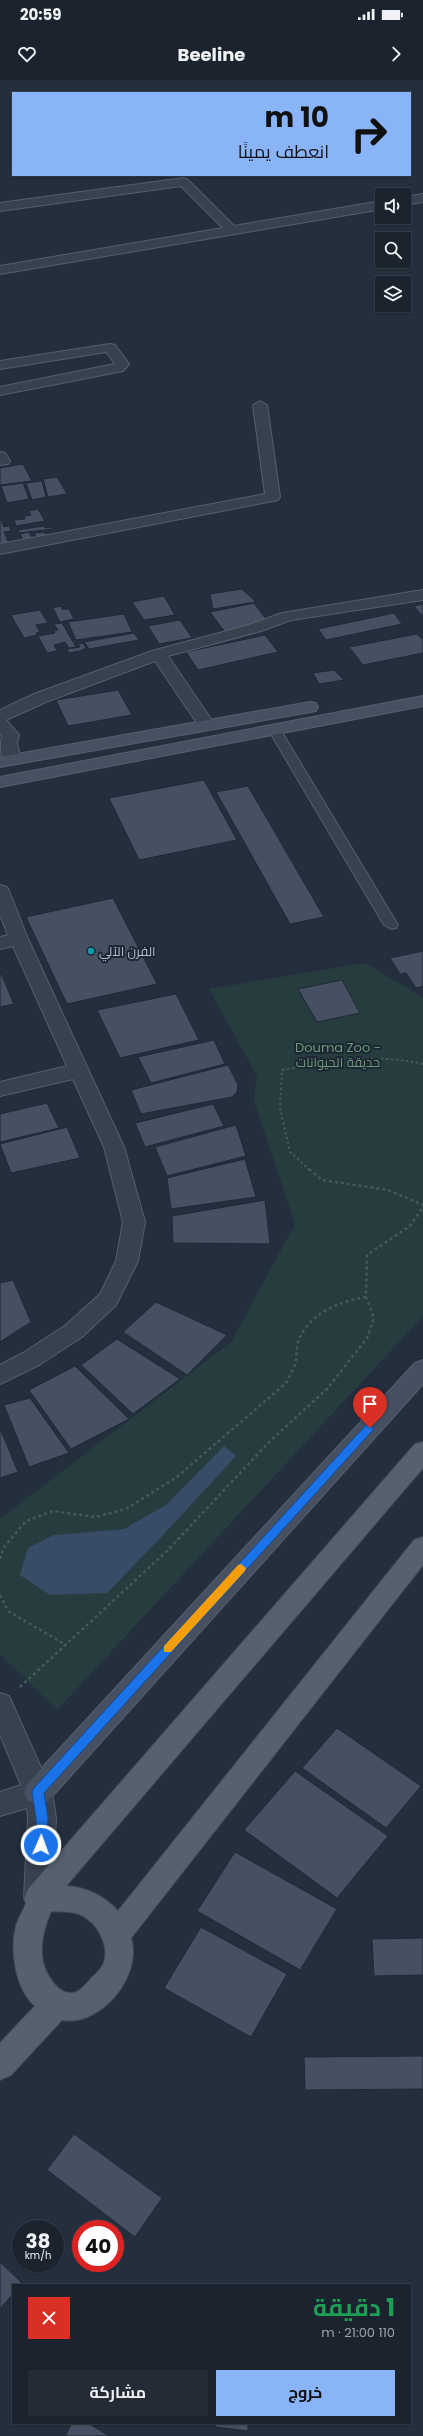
<!DOCTYPE html>
<html lang="ar">
<meta charset="utf-8">
<style>
body{margin:0;font-family:Poppins,Cairo,sans-serif;background:#242b36;color:#f1f3f6;direction:rtl;height:100vh;display:flex;flex-direction:column;font-size:15px;white-space:nowrap}
*{box-sizing:border-box;margin:0}
p{font-size:13px;color:#a0a4aa}
.icon{flex:none;width:22px;height:22px;fill:none;stroke:currentColor;stroke-width:2;stroke-linecap:round;stroke-linejoin:round}
.map{position:relative;flex:1;overflow:hidden;direction:ltr}
.drawer{position:absolute;left:12px;top:2204px;width:399px;height:140px;display:flex;flex-direction:column;background:#1b232e;border-radius:0px;box-shadow:0 1px 3px #0004,0 0 0 1px #39404a;direction:rtl}
.drawer>*{flex:none}
.guide{position:absolute;left:12px;top:12px;width:399px;height:84px;border-radius:0px;box-shadow:0 1px 3px #0004,0 0 0 1px #39404a;direction:rtl;background:#8ab4f8;color:#111;overflow:hidden}
.buttons{position:absolute;left:375px;top:108px;display:grid;gap:8px}
.buttons a{display:grid;place-items:center;width:36px;height:36px;border-radius:0px;background:#1b232e;box-shadow:0 1px 3px #0004,0 0 0 1px #39404a;font-size:20px}
.speed{position:absolute;left:12px;top:2140px;display:flex;gap:8px;font-size:20px;font-weight:700;text-align:center}
.speed>*{display:grid;place-content:center;width:52px;height:52px;border-radius:50%;background:#1b232e;box-shadow:0 1px 3px #0004,0 0 0 1px #39404a;line-height:1}
.speed small{font-size:10px;font-weight:400}
.speed .limit{border:6px solid #d22;background:#fff;color:#111}
.pin{position:absolute;display:grid;place-items:center;width:34px;height:34px;color:#fff;margin:-41px -17px;border-radius:50% 50% 50% 0;rotate:-45deg;box-shadow:0 0 4px #0007}
.pin .icon{rotate:45deg}
.me{position:absolute;width:44px;margin:-22px;rotate:2deg;stroke-linejoin:round;filter:drop-shadow(0 0 3px #0008)}
.turn{display:flex;align-items:center;gap:14px;height:84px;padding:0 16px;font-size:18px}
.turn .icon{width:52px;height:52px;stroke-width:2.5}
.turn b{display:block;font-size:28px;line-height:34px}
.round{display:grid;place-items:center;flex:none;width:42px;height:42px;border-radius:0px;background:#242b36}
.head{display:flex;align-items:center;justify-content:space-between;height:68px;padding:0 16px}
h1{font-size:24px;font-weight:700;line-height:30px;color:#1e9e55}
.cta{display:flex;gap:8px;margin-top:auto;padding:8px 16px}
.cta a{flex:1;height:46px;border-radius:0px;background:#8ab4f8;color:#111;font-size:16px;font-weight:700;line-height:46px;text-align:center}
.cta a+a{background:#242b36;color:#f1f3f6}
.status{display:flex;justify-content:space-between;align-items:center;height:28px;padding:0 20px;background:#1b232e;direction:ltr}
.status svg{height:11px;fill:currentColor}
header{display:flex;justify-content:space-between;align-items:center;height:52px;padding:0 16px;background:#1b232e;font-size:18px;font-weight:700}
.map>svg:first-child{display:block}
.green{fill:#263c3f}
.water{fill:#394c67}
.building{fill:#455162;stroke:#1f2835}
.lines{fill:none;stroke-linecap:round;stroke-linejoin:round}
.service-casing{stroke:#565f6c;stroke-width:2}
.minor-casing{stroke:#565f6c;stroke-width:2}
.tertiary-casing{stroke:#565f6c;stroke-width:2}
.secondary-casing{stroke:#565f6c;stroke-width:2}
.primary-casing{stroke:#414a57;stroke-width:2}
.path-far1{stroke:#44595c;stroke-width:2;stroke-dasharray:2.5 2.5;stroke-linecap:butt}
.path{stroke:#44595c;stroke-width:2.5;stroke-dasharray:3 3;stroke-linecap:butt}
.service{fill:#38414e;fill-rule:evenodd}
.minor{fill:#38414e;fill-rule:evenodd}
.tertiary{fill:#38414e;fill-rule:evenodd}
.secondary{fill:#465061;fill-rule:evenodd}
.primary{fill:#56606e;fill-rule:evenodd}
.route{fill:#1a73e8;stroke:#114b97}
.slow{fill:#f59e0b}
.culture-dot{fill:#0f9aa8;stroke:#1d2633;stroke-width:1.5}
.labels{text-anchor:middle;stroke-width:4;stroke-linejoin:round;paint-order:stroke}
.poi-label{font-size:13px;fill:#b4bcc9;stroke:#1d2633;text-anchor:start}
.park-label{font-size:13px;fill:#6b9a76;stroke:#1d2633}
</style>
<div class="status"><b>20:59</b><svg viewBox="0 0 49 12"><path d="M0 12V9h3v3zM5 12V6h3v6zM10 12V3h3v9zM15 12V0h3v12zM26 1h20v11H26zM47 4h2v5h-2z"/></svg></div>
<header><svg class="icon" aria-label="forward" viewBox="0 0 24 24"><path d="M9 5l7 7-7 7"/></svg>Beeline<svg class="icon" aria-label="heart" viewBox="0 0 24 24"><path d="M12 20l-8-8c-3-5 5-10 8-4 3-6 11-1 8 4z"/></svg></header>
<div class="map">
<svg width="423" height="2356" viewBox="0 0 423 2356">
<rect width="100%" height="100%" fill="#242f3e"/>
<polygon class="green" points="365,883 423,917 423,1236 57,1630 0,1574 0,1439 231,1262 295,1144 254,1021 257,996 209,909"/>
<polygon class="water" points="224,1366 236,1376 164,1454 107,1513 50,1515 20,1495 28,1468 54,1455 124,1449 166,1425"/>
<g class="building">
<polygon points="23,384 32,401 0,405 0,388"/>
<polygon points="57,397 67,414 48,417 43,399"/>
<polygon points="42,401 46,417 32,420 26,403"/>
<polygon points="23,403 29,419 7,423 1,406"/>
<polygon points="38,429 45,441 16,446 14,440 25,439 24,436 31,435 29,431"/>
<polygon points="0,438 4,447 9,446 11,451 4,452 9,463 0,465"/>
<polygon points="44,446 45,448 52,447 53,449 19,453 18,450"/>
<polygon points="29,452 33,460 24,462 20,454"/>
<polygon points="45,452 47,457 37,459 34,453"/>
<polygon points="242,509 256,522 213,529 210,514"/>
<polygon points="164,516 175,535 144,540 132,522"/>
<polygon points="254,523 269,543 225,552 210,532"/>
<polygon points="423,524 423,537 414,526"/>
<polygon points="61,526 62,529 69,529 74,539 60,542 53,528"/>
<polygon points="40,530 48,543 36,545 40,552 36,553 37,555 24,558 11,535"/>
<polygon points="394,533 402,544 326,560 318,549"/>
<polygon points="124,534 132,552 76,560 68,542"/>
<polygon points="180,540 192,558 159,564 148,546"/>
<polygon points="62,543 76,567 69,568 65,562 54,565 57,571 47,573 38,556 55,553 54,551 58,550 54,544"/>
<polygon points="134,553 139,560 89,569 84,562"/>
<polygon points="417,554 423,560 423,573 363,585 349,567"/>
<polygon points="265,555 278,572 198,590 186,572"/>
<polygon points="83,563 86,568 80,571 69,573 67,569 80,567 78,564"/>
<polygon points="334,590 344,600 319,604 313,593"/>
<polygon points="118,610 132,635 68,646 56,620"/>
<polygon points="204,700 237,760 139,780 109,718"/>
<polygon points="248,706 324,837 290,844 216,712"/>
<polygon points="113,818 157,904 67,924 26,837"/>
<polygon points="423,871 423,906 416,908 406,893 400,894 390,878"/>
<polygon points="0,891 14,924 0,927"/>
<polygon points="342,900 360,933 317,942 298,909"/>
<polygon points="176,914 199,960 120,978 97,930"/>
<polygon points="214,960 225,984 151,1003 138,977"/>
<polygon points="228,985 238,1005 237,1012 232,1017 141,1034 131,1010"/>
<polygon points="47,1023 59,1048 0,1062 0,1034"/>
<polygon points="213,1024 224,1046 145,1067 135,1043"/>
<polygon points="236,1045 246,1076 167,1096 155,1067"/>
<polygon points="67,1047 80,1078 11,1093 0,1064"/>
<polygon points="245,1079 256,1117 171,1129 167,1098"/>
<polygon points="265,1120 270,1164 173,1163 172,1136"/>
<polygon points="13,1200 31,1242 0,1262 0,1203"/>
<polygon points="156,1222 227,1255 187,1295 123,1252"/>
<polygon points="117,1259 180,1299 133,1334 81,1285"/>
<polygon points="75,1286 129,1339 71,1369 29,1310"/>
<polygon points="30,1318 69,1373 29,1387 4,1325"/>
<polygon points="0,1348 18,1392 0,1398"/>
<polygon points="337,1648 421,1706 386,1748 302,1688"/>
<polygon points="295,1691 388,1756 337,1818 244,1750"/>
<polygon points="235,1772 337,1829 300,1890 197,1831"/>
<polygon points="201,1847 287,1894 251,1957 164,1908"/>
<polygon points="423,1858 423,1895 374,1896 372,1859"/>
<polygon points="423,1976 423,2009 305,2010 304,1977"/>
<polygon points="74,2054 162,2118 135,2157 47,2090"/>
<polygon points="0,2182 22,2203 13,2205 13,2214 0,2229"/>
<polygon points="72,2343 88,2343 109,2356 65,2356"/>
<polygon points="216,2343 248,2343 248,2351 215,2347"/>
</g>
<g class="lines">
<g class="service-casing">
<polygon id="service" points="274,645 280,649 398,845 396,848 391,849 384,845 268,649"/>
</g>
<g class="minor-casing">
<g id="minor">
<polygon points="184,98 188,100 234,146 382,121 382,129 0,194 0,186 223,148 181,106 0,131 0,123"/>
<polygon points="423,114 423,122 404,125 404,117"/>
<polygon points="110,264 115,265 129,284 123,291 0,315 0,307 115,284 106,272 0,289 0,281"/>
<polygon points="260,321 267,325 280,417 278,420 0,474 0,464 265,414 253,325"/>
<polygon points="0,372 5,373 10,381 8,384 0,385"/>
<path d="M423,510V520L291,540L261,551L168,576L215,645L213,649H201L155,581L46,622L6,640L19,655L17,663L21,680L18,684H6C0,676 0,665 2,656L0,653V630L34,614L152,571L249,545L282,533Z"/>
<polygon points="0,805 7,807 9,811 28,859 124,1067 145,1142 138,1181 116,1225 82,1257 39,1285 0,1304 0,1285 23,1273 66,1245 100,1214 116,1181 123,1142 104,1067 73,999 0,1016 0,1002 67,986 13,866 0,869 0,857 8,855 0,835"/>
</g>
</g>
<g class="tertiary-casing">
<polygon id="tertiary" points="0,1613 9,1616 52,1712 56,1738 52,1818 48,1827 38,1831 28,1827 24,1818 28,1738 27,1728 0,1736 0,1712 21,1705 0,1655"/>
</g>
<g class="secondary-casing">
<g id="secondary">
<polygon points="423,616 423,626 0,707 0,697"/>
<polygon points="310,622 316,623 318,627 316,631 0,687 0,677"/>
<polygon points="423,1280 423,1304 48,1721 38,1724 28,1721 24,1712 28,1703 415,1283"/>
</g>
</g>
<g class="primary-casing">
<path id="primary" d="M423,1362V1388L66,1806C86,1807 104,1816 118,1831L414,1460L423,1457V1485L131,1858C143,1896 100,1947 62,1940L11,1995L0,2000V1963L35,1926C15,1908 10,1871 16,1846C18,1839 23,1831 26,1823L24,1818L28,1809L415,1364ZM51,1831C60,1832 70,1831 79,1834C97,1841 111,1866 103,1885C100,1891 93,1896 89,1901C84,1906 79,1913 72,1913C60,1914 52,1902 47,1893C37,1874 43,1850 51,1831Z"/>
</g>
<path class="path-far1" d="M310,1090L290,1072L280,1028L282,990C330,981 375,973 423,984"/>
<g class="path">
<polyline points="309,1089 322,1100 388,1110 423,1125"/>
<path d="M0,1479L4,1467L26,1441L53,1431L95,1437L126,1429L177,1397L286,1303C289,1296 295,1288 296,1281C297,1275 296,1268 298,1262C309,1233 338,1222 366,1217"/>
<polyline points="0,1515 8,1531 66,1565"/>
<polyline points="20,1607 168,1470 269,1362 327,1309 367,1258 374,1238 366,1217 367,1175 410,1146 423,1127"/>
</g>
<use href="#service" class="service"/>
<use href="#minor" class="minor"/>
<use href="#tertiary" class="tertiary"/>
<use href="#secondary" class="secondary"/>
<use href="#primary" class="primary"/>
</g>
<polygon class="route" points="370,1344 373,1345 373,1350 44,1713 48,1738 47,1765 45,1768 37,1768 36,1738 32,1712 34,1708 366,1345"/>
<polygon class="slow" points="241,1484 246,1488 245,1491 171,1572 164,1572 164,1566 238,1485"/>
<circle class="culture-dot" cx="91" cy="871" r="4"/>
<g class="labels">
<g class="poi-label">
<text x="99" y="876">الفرن الآلي</text>
</g>
<g class="park-label">
<text x="338" y="972">Douma Zoo -<tspan x="338" dy="15">حديقة الحيوانات</tspan></text>
</g>
</g>
</svg>
<div class="buttons">
<a><svg class="icon" aria-label="sound" viewBox="0 0 24 24"><path d="M4 9h4l5-4v14l-5-4H4zM17 9q2 3 0 6"/></svg></a>
<a><svg class="icon" aria-label="search" viewBox="0 0 24 24"><circle cx="10" cy="10" r="6"/><path d="M15 15l6 6"/></svg></a>
<a><svg class="icon" aria-label="layers" viewBox="0 0 24 24"><path d="M12 4l9 5-9 5-9-5zM3 14l9 5 9-5"/></svg></a>
</div>
<div class="speed"><div>38<small>km/h</small></div><div class="limit">40</div></div>
<div class="pin" style="left:370px;top:1348px;background:#d93025"><svg class="icon" aria-label="arrive" viewBox="0 0 24 24"><path d="M6 21V4h12l-3 4 3 4H6"/></svg></div>
<svg class="me" style="left:41px;top:1765px" viewBox="-20 -20 40 40"><circle r="17" fill="#1a73e8" stroke="#fff" stroke-width="3"/><path d="M0-11L8 9 0 5-8 9z" fill="#fff"/></svg>
<div class="guide">
<div class="turn"><svg class="icon" aria-label="right" viewBox="0 0 24 24"><path d="M7 20v-9h11M14 6l5 5-5 5"/></svg><div><b>10 m</b>انعطف يمينًا</div></div>
</div>
<section class="drawer">
<div class="head"><div><h1>1 دقيقة</h1><p>110 m · 21:00</p></div><a class="round" style="background:#d93025;color:#fff"><svg class="icon" aria-label="close" viewBox="0 0 24 24"><path d="M6 6l12 12M18 6L6 18"/></svg></a></div>
<div class="cta"><a>خروج</a><a>مشاركة</a></div>
</section>
</div>
